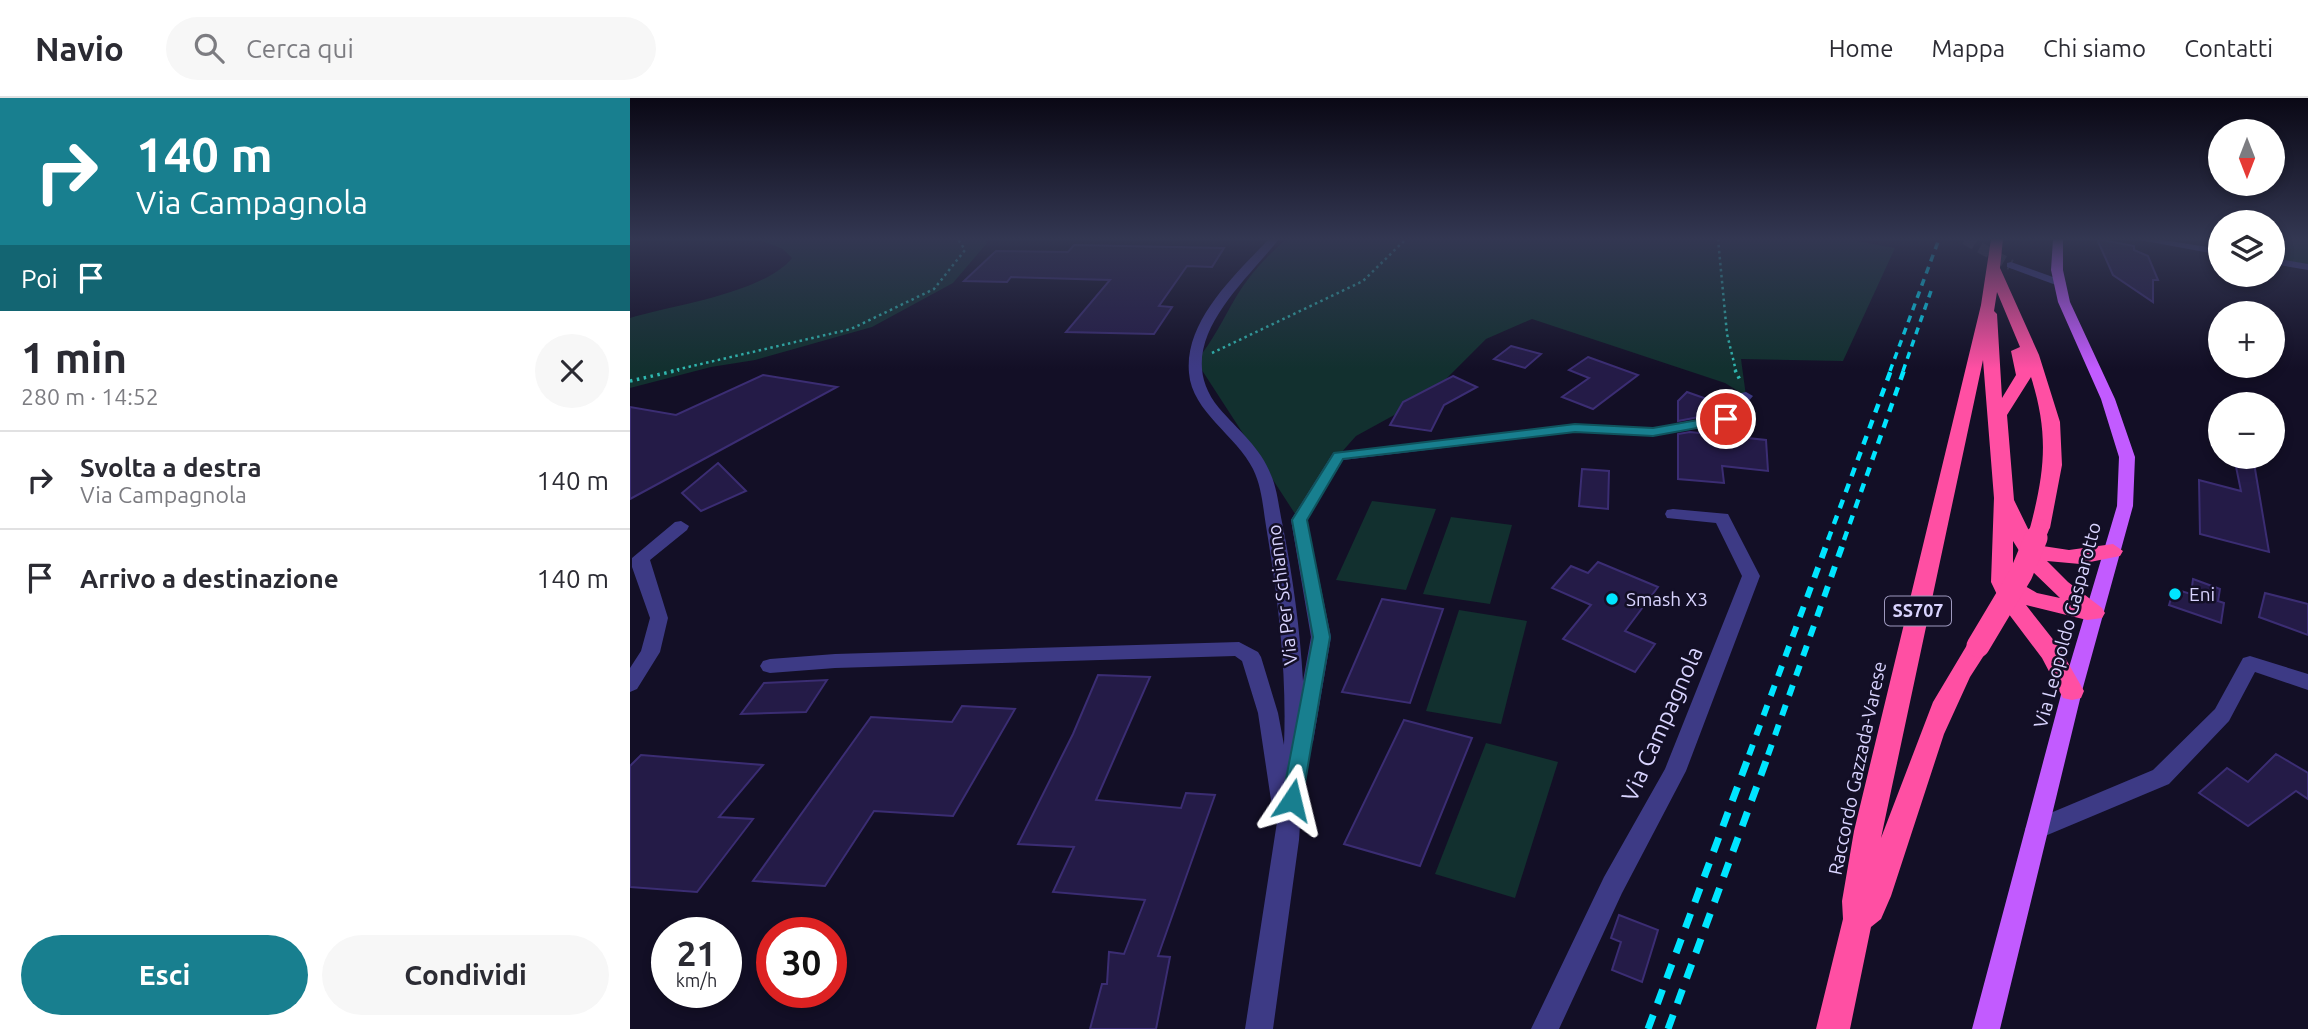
<!DOCTYPE html>
<html lang="it">
<meta charset="utf-8">
<style>
body{margin:0;font-family:Ubuntu,sans-serif;background:#f7f7f7;color:#2b2b33;height:100vh;display:flex;flex-direction:column;font-size:26px;white-space:nowrap}
*{box-sizing:border-box;margin:0}
p{font-size:23px;color:#7c7c81}
.icon{flex:none;width:38px;height:38px;fill:none;stroke:currentColor;stroke-width:2;stroke-linecap:round;stroke-linejoin:round}
.map{position:relative;flex:1;overflow:hidden}
.panel{display:flex;flex-direction:column;background:#fff;width:630px}
.panel>*{flex:none}
.top-card{background:#187f8f;color:#fff;overflow:hidden}
.needle{width:46px;rotate:180deg}
.controls{position:absolute;left:1578px;top:21px;display:grid;gap:14px}
.controls a{display:grid;place-items:center;width:77px;height:77px;border-radius:50%;background:#fff;box-shadow:0 4px 10px #0003;font-size:35px}
.speed{position:absolute;left:21px;top:819px;display:flex;gap:14px;font-size:35px;font-weight:700;text-align:center}
.speed>*{display:grid;place-content:center;width:91px;height:91px;border-radius:50%;background:#fff;box-shadow:0 4px 10px #0003;line-height:1}
.speed small{font-size:18px;font-weight:400}
.speed .limit{border:10px solid #d22;background:#fff;color:#111}
.pin{position:absolute;display:grid;place-items:center;width:60px;height:60px;color:#fff;margin:-30px;border:4px solid #fff;border-radius:50%;box-shadow:0 2px 7px #0007}
.me{position:absolute;width:77px;margin:-38px;rotate:10deg;stroke-linejoin:round;filter:drop-shadow(0 0 5px #0008)}
.turn{display:flex;align-items:center;gap:24px;height:147px;padding:0 21px;font-size:32px}
.turn .icon{width:91px;height:91px;stroke-width:2.5}
.turn b{display:block;font-size:49px;line-height:60px}
.then{display:flex;align-items:center;height:66px;padding:0 21px;background:#0003;gap:14px;font-size:26px}
.round{display:grid;place-items:center;flex:none;width:74px;height:74px;border-radius:37px;background:#f7f7f7}
.overview{display:flex;align-items:center;justify-content:space-between;height:119px;padding:0 21px}
h1{font-size:42px;font-weight:600;line-height:52px}
.action{display:flex;gap:14px;margin-top:auto;padding:14px 21px}
.action a{flex:1;height:80px;border-radius:42px;background:#187f8f;color:#fff;font-size:28px;font-weight:600;line-height:80px;text-align:center}
.action a+a{background:#f7f7f7;color:#2b2b33}
ul{padding:0;list-style:none}
li{display:flex;align-items:center;gap:21px;height:98px;padding:0 21px;border-top:2px solid #e1e1e2}
li div{flex:1}
li b{display:block;font-size:26px}
li em{font-style:normal}
header{display:flex;align-items:center;gap:42px;box-sizing:border-box;height:98px;padding:0 35px;background:#fff;border-bottom:2px solid #e1e1e2}
header strong{font-size:33px}
nav{display:flex;gap:38px;margin-inline-start:auto;font-size:24px}
.search{width:490px;height:63px;background:#f7f7f7;display:flex;align-items:center;gap:18px;box-sizing:border-box;padding:0 24px;border-radius:38px;color:#7c7c81;font-size:26px}
main{display:flex;flex:1;min-height:0}
.map>svg:first-child{display:block}
.green{fill:#12302f}
.building{fill:#241b47;stroke:#3b2d73;stroke-width:2}
.lines{fill:none;stroke-linecap:round;stroke-linejoin:round}
.minor-tunnel{stroke:#312d47;stroke-width:11;stroke-dasharray:11 6;stroke-linecap:butt}
.path-far1{stroke:#2fb8b0;stroke-width:2.5;stroke-dasharray:2.5 3.5;stroke-linecap:butt}
.path{stroke:#2fb8b0;stroke-width:3.5;stroke-dasharray:2.5 4.5;stroke-linecap:butt}
.minor{fill:#3d3a85;fill-rule:evenodd}
.major{fill:#c25bff;fill-rule:evenodd}
.highway{fill:#ff4fa3;fill-rule:evenodd}
.rail-far3{stroke:#00e5ff;stroke-width:3.5;stroke-dasharray:7 6;stroke-linecap:butt}
.rail-far2{stroke:#00e5ff;stroke-width:4.5;stroke-dasharray:9 8;stroke-linecap:butt}
.rail-far1{stroke:#00e5ff;stroke-width:6;stroke-dasharray:11 10;stroke-linecap:butt}
.rail{stroke:#00e5ff;stroke-width:7;stroke-dasharray:15 12;stroke-linecap:butt}
.highway-bridge-far1{stroke:#ff4fa3;stroke-width:18}
.highway-bridge{stroke:#ff4fa3;stroke-width:23}
.route{fill:#187f8f;stroke:#10535d;stroke-width:2}
.poi-dot{fill:#00e5ff;stroke:#130f26;stroke-width:2.5}
.labels{text-anchor:middle;stroke-width:5;stroke-linejoin:round;paint-order:stroke}
.shield{fill:#130f26;stroke:#9e99be;stroke-width:2}
.shield-label{font-size:18px;font-weight:bold;fill:#d9d4ff}
.poi-label{font-size:19px;fill:#d9d4ff;stroke:#130f26;text-anchor:start}
.street-label{font-size:19px;fill:#d9d4ff;stroke:#130f26}
.near-street-label{font-size:23px;fill:#d9d4ff;stroke:#130f26}
</style>
<header>
<strong>Navio</strong>
<div class="search"><svg class="icon" aria-label="search" viewBox="0 0 24 24"><circle cx="10" cy="10" r="6"/><path d="M15 15l6 6"/></svg>Cerca qui</div>
<nav><a>Home</a><a>Mappa</a><a>Chi siamo</a><a>Contatti</a></nav>
</header>
<main>
<section class="panel">
<div class="top-card">
<div class="turn"><svg class="icon" aria-label="right" viewBox="0 0 24 24"><path d="M7 20v-9h11M14 6l5 5-5 5"/></svg><div><b>140 m</b>Via Campagnola</div></div>
<div class="then">Poi<svg class="icon" aria-label="arrive" viewBox="0 0 24 24"><path d="M6 21V4h12l-3 4 3 4H6"/></svg></div>
</div>
<div class="overview"><div><h1>1 min</h1><p>280 m · 14:52</p></div><a class="round"><svg class="icon" aria-label="close" viewBox="0 0 24 24"><path d="M6 6l12 12M18 6L6 18"/></svg></a></div>
<ul>
<li><svg class="icon" aria-label="right" viewBox="0 0 24 24"><path d="M7 20v-9h11M14 6l5 5-5 5"/></svg><div><b>Svolta a destra</b><p>Via Campagnola</p></div><em>140 m</em></li>
<li><svg class="icon" aria-label="arrive" viewBox="0 0 24 24"><path d="M6 21V4h12l-3 4 3 4H6"/></svg><div><b>Arrivo a destinazione</b></div><em>140 m</em></li>
</ul>
<div class="action"><a>Esci</a><a>Condividi</a></div>
</section>
<div class="map">
<svg width="1678" height="931" viewBox="0 0 1678 931">
<rect width="100%" height="100%" fill="#130f26"/>
<g class="green">
<path d="M127,141H354L357,145L323,185L242,229L125,262L81,269L0,290V220C44,207 134,195 162,160L153,151Z"/>
<path d="M656,141H1225L1226,143L1265,150L1213,263L1111,261L1116,298L1095,285L902,221L856,241L799,298L726,338L686,383L669,422L566,263C583,243 593,221 606,199C619,177 637,158 656,141Z"/>
<polygon points="1643,141 1678,141 1678,168 1643,161"/>
<polygon points="742,403 806,411 776,492 706,482"/>
<polygon points="821,419 882,427 860,506 793,496"/>
<polygon points="829,512 897,523 871,626 796,613"/>
<polygon points="856,645 928,664 885,800 805,776"/>
</g>
<g class="building">
<polygon points="1467,141 1504,148 1504,152 1518,158 1528,182 1523,182 1523,204 1483,177"/>
<polygon points="444,147 594,150 582,169 557,168 529,208 542,209 524,236 436,234 480,182 381,179 377,184 334,183 366,153 438,154"/>
<polygon points="881,248 911,256 895,270 864,261"/>
<polygon points="958,259 1008,277 963,311 932,299 959,280 939,272"/>
<polygon points="133,277 207,289 0,401 0,309 46,317"/>
<polygon points="823,278 847,289 814,307 801,333 760,327 773,304"/>
<polygon points="1057,294 1088,305 1074,318 1048,323 1048,303"/>
<polygon points="1060,334 1136,342 1138,373 1092,368 1094,385 1048,381 1048,336"/>
<polygon points="1604,359 1623,359 1639,454 1570,436 1569,382 1611,393"/>
<polygon points="88,365 116,393 71,413 52,395"/>
<polygon points="952,371 979,373 978,411 949,408"/>
<polygon points="968,464 1028,489 995,533 1025,546 1005,574 933,541 961,507 922,490 941,468 958,475"/>
<polygon points="1563,481 1590,491 1588,503 1594,505 1591,525 1539,507 1544,491 1561,496"/>
<polygon points="1635,495 1678,506 1678,537 1629,519"/>
<polygon points="752,501 813,511 780,605 712,594"/>
<polygon points="468,577 520,579 466,702 551,710 556,695 585,697 528,858 540,859 526,931 460,931 472,886 477,886 479,854 494,856 515,802 423,794 444,749 388,746 443,636"/>
<polygon points="197,582 176,614 111,616 134,585"/>
<polygon points="332,608 385,611 323,718 244,713 195,788 123,783 241,619 322,624"/>
<polygon points="774,622 842,640 790,768 714,746"/>
<polygon points="1646,656 1678,675 1678,701 1666,693 1618,728 1569,695 1597,670 1618,684"/>
<polygon points="11,657 133,667 89,719 123,721 67,794 0,789 0,668"/>
<polygon points="989,817 1028,832 1012,884 982,872 991,844 981,840"/>
</g>
<g class="lines">
<polyline class="minor-tunnel" points="1335,141 1381,167"/>
<g class="path-far1">
<polyline points="1088,141 1097,236 1106,273"/>
<polyline points="582,255 733,183 776,141"/>
<polyline points="41,273 221,231 304,191 335,152 328,141"/>
</g>
<g class="path">
<polyline points="1105,272 1111,284"/>
<polyline points="0,283 49,272"/>
</g>
<g class="minor">
<path d="M639,141H649C613,187 538,248 589,310C607,331 631,350 641,377C648,393 649,412 653,429C663,480 670,531 673,583L681,539L661,422L703,355L945,326L1023,330L1091,318L1111,295L1116,294L1123,298L1101,324L1023,338L945,334L713,362L677,422L701,539L683,644L675,652L669,742L643,931H615L649,711L644,709L641,702L628,615L612,563L605,558L205,570L140,575L133,573L130,568L133,563L140,561L205,556L609,544L628,554L631,559L648,615L654,647C657,574 648,500 636,428C633,410 632,389 623,371C607,338 562,314 559,275C554,222 607,175 639,141Z"/>
<polygon points="1504,141 1526,141 1591,151 1591,157"/>
<polygon points="1643,160 1678,166 1678,172 1643,166"/>
<polygon points="1381,164 1434,183 1436,185 1426,187 1377,169 1377,165"/>
<polygon points="1043,411 1098,416 1130,478 1056,673 992,795 929,931 901,931 974,779 1035,671 1112,478 1086,425 1037,420 1035,416 1037,412"/>
<polygon points="51,423 59,428 57,432 20,462 38,520 30,554 7,591 0,594 0,570 11,553 20,520 2,469 2,460 45,424"/>
<polygon points="1620,558 1678,576 1678,592 1625,574 1599,623 1539,686 1415,738 1407,741 1399,738 1395,731 1399,724 1523,672 1585,611 1613,560"/>
</g>
<polygon class="major" points="1423,141 1433,141 1433,172 1440,204 1485,301 1505,359 1503,408 1452,593 1370,931 1342,931 1432,593 1487,408 1489,359 1471,301 1428,204 1421,172"/>
<path class="highway" d="M1361,141H1373L1370,170L1409,257L1430,324L1432,367L1420,430L1417,434H1403L1400,430C1415,373 1419,336 1401,279L1377,317L1384,402L1406,447L1439,452L1483,446L1493,453L1490,458L1450,466L1417,463L1438,484L1472,510L1475,515L1472,520L1457,522L1396,507L1429,549L1454,593L1451,600L1442,602L1433,600L1412,560L1372,507L1361,484L1364,400L1353,262L1251,740L1303,604L1340,542L1348,540L1356,542L1360,548L1340,579L1314,636L1261,798L1251,821L1241,829L1220,931H1186L1213,821L1212,803L1224,733L1351,207ZM1367,194L1390,249L1381,253L1386,277L1372,300L1367,216L1364,213ZM1383,443L1401,472L1430,500L1407,495L1383,481Z"/>
<g class="rail-far3">
<polyline points="1260,273 1309,141"/>
<polyline points="1273,273 1301,193"/>
</g>
<g class="rail-far2">
<polyline points="1198,442 1261,272"/>
<polyline points="1214,442 1274,272"/>
</g>
<g class="rail-far1">
<polyline points="1119,657 1199,440"/>
<polyline points="1138,657 1215,440"/>
</g>
<g class="rail">
<polyline points="1018,931 1120,655"/>
<polyline points="1038,931 1139,655"/>
</g>
<polyline class="highway-bridge-far1" points="1405,442 1410,430"/>
<polyline class="highway-bridge" points="1348,548 1391,476 1406,440"/>
</g>
<linearGradient id="sky" x2="0" y2="1"><stop stop-color="#0a0815"/><stop offset="0.52" stop-color="#333752"/><stop offset="1" stop-color="#333752" stop-opacity="0"/></linearGradient>
<rect width="1678" height="271" fill="url(#sky)"/>
<polygon class="route" points="1096,317 1100,318 1100,324 1023,338 945,334 713,361 677,422 700,539 672,702 669,709 662,711 655,709 652,702 683,539 662,422 704,355 945,326 1023,330"/>
<g class="poi-dot">
<circle cx="1545" cy="496" r="7"/>
<circle cx="982" cy="501" r="7"/>
</g>
<g class="labels">
<rect class="shield" x="1255" y="498.5" width="66" height="29" rx="5"/>
<g class="shield-label">
<text x="1288" y="519">SS707</text>
</g>
<g class="poi-label">
<text x="1559" y="503">Eni</text>
<text x="996" y="508">Smash X3</text>
</g>
<g class="street-label">
<text transform="translate(652 497) rotate(-97)" y="7">Via Per Schianno</text>
<text transform="translate(1437 527) rotate(-75)" y="7">Via Leopoldo Gasparotto</text>
<text transform="translate(1227 670) rotate(-78)" y="7">Raccordo Gazzada-Varese</text>
</g>
<g class="near-street-label">
<text transform="translate(1032 626) rotate(-66)" y="8">Via Campagnola</text>
</g>
</g>
</svg>
<div class="controls">
<a><svg class="needle" viewBox="-14 -14 28 28"><path d="M0-13l5 13h-10z" fill="#e53935"/><path d="M0 13l5-13h-10z" fill="#7c7c81"/></svg></a>
<a><svg class="icon" aria-label="layers" viewBox="0 0 24 24"><path d="M12 4l9 5-9 5-9-5zM3 14l9 5 9-5"/></svg></a>
<a>+</a>
<a>−</a>
</div>
<div class="speed"><div>21<small>km/h</small></div><div class="limit">30</div></div>
<div class="pin" style="left:1096px;top:321px;background:#d93025"><svg class="icon" aria-label="arrive" viewBox="0 0 24 24"><path d="M6 21V4h12l-3 4 3 4H6"/></svg></div>
<svg class="me" style="left:662px;top:702px" viewBox="-20 -20 40 40"><path d="M0-17L14 15 0 8-14 15z" fill="#187f8f" stroke="#fff" stroke-width="4"/></svg>
</div>
</main>
